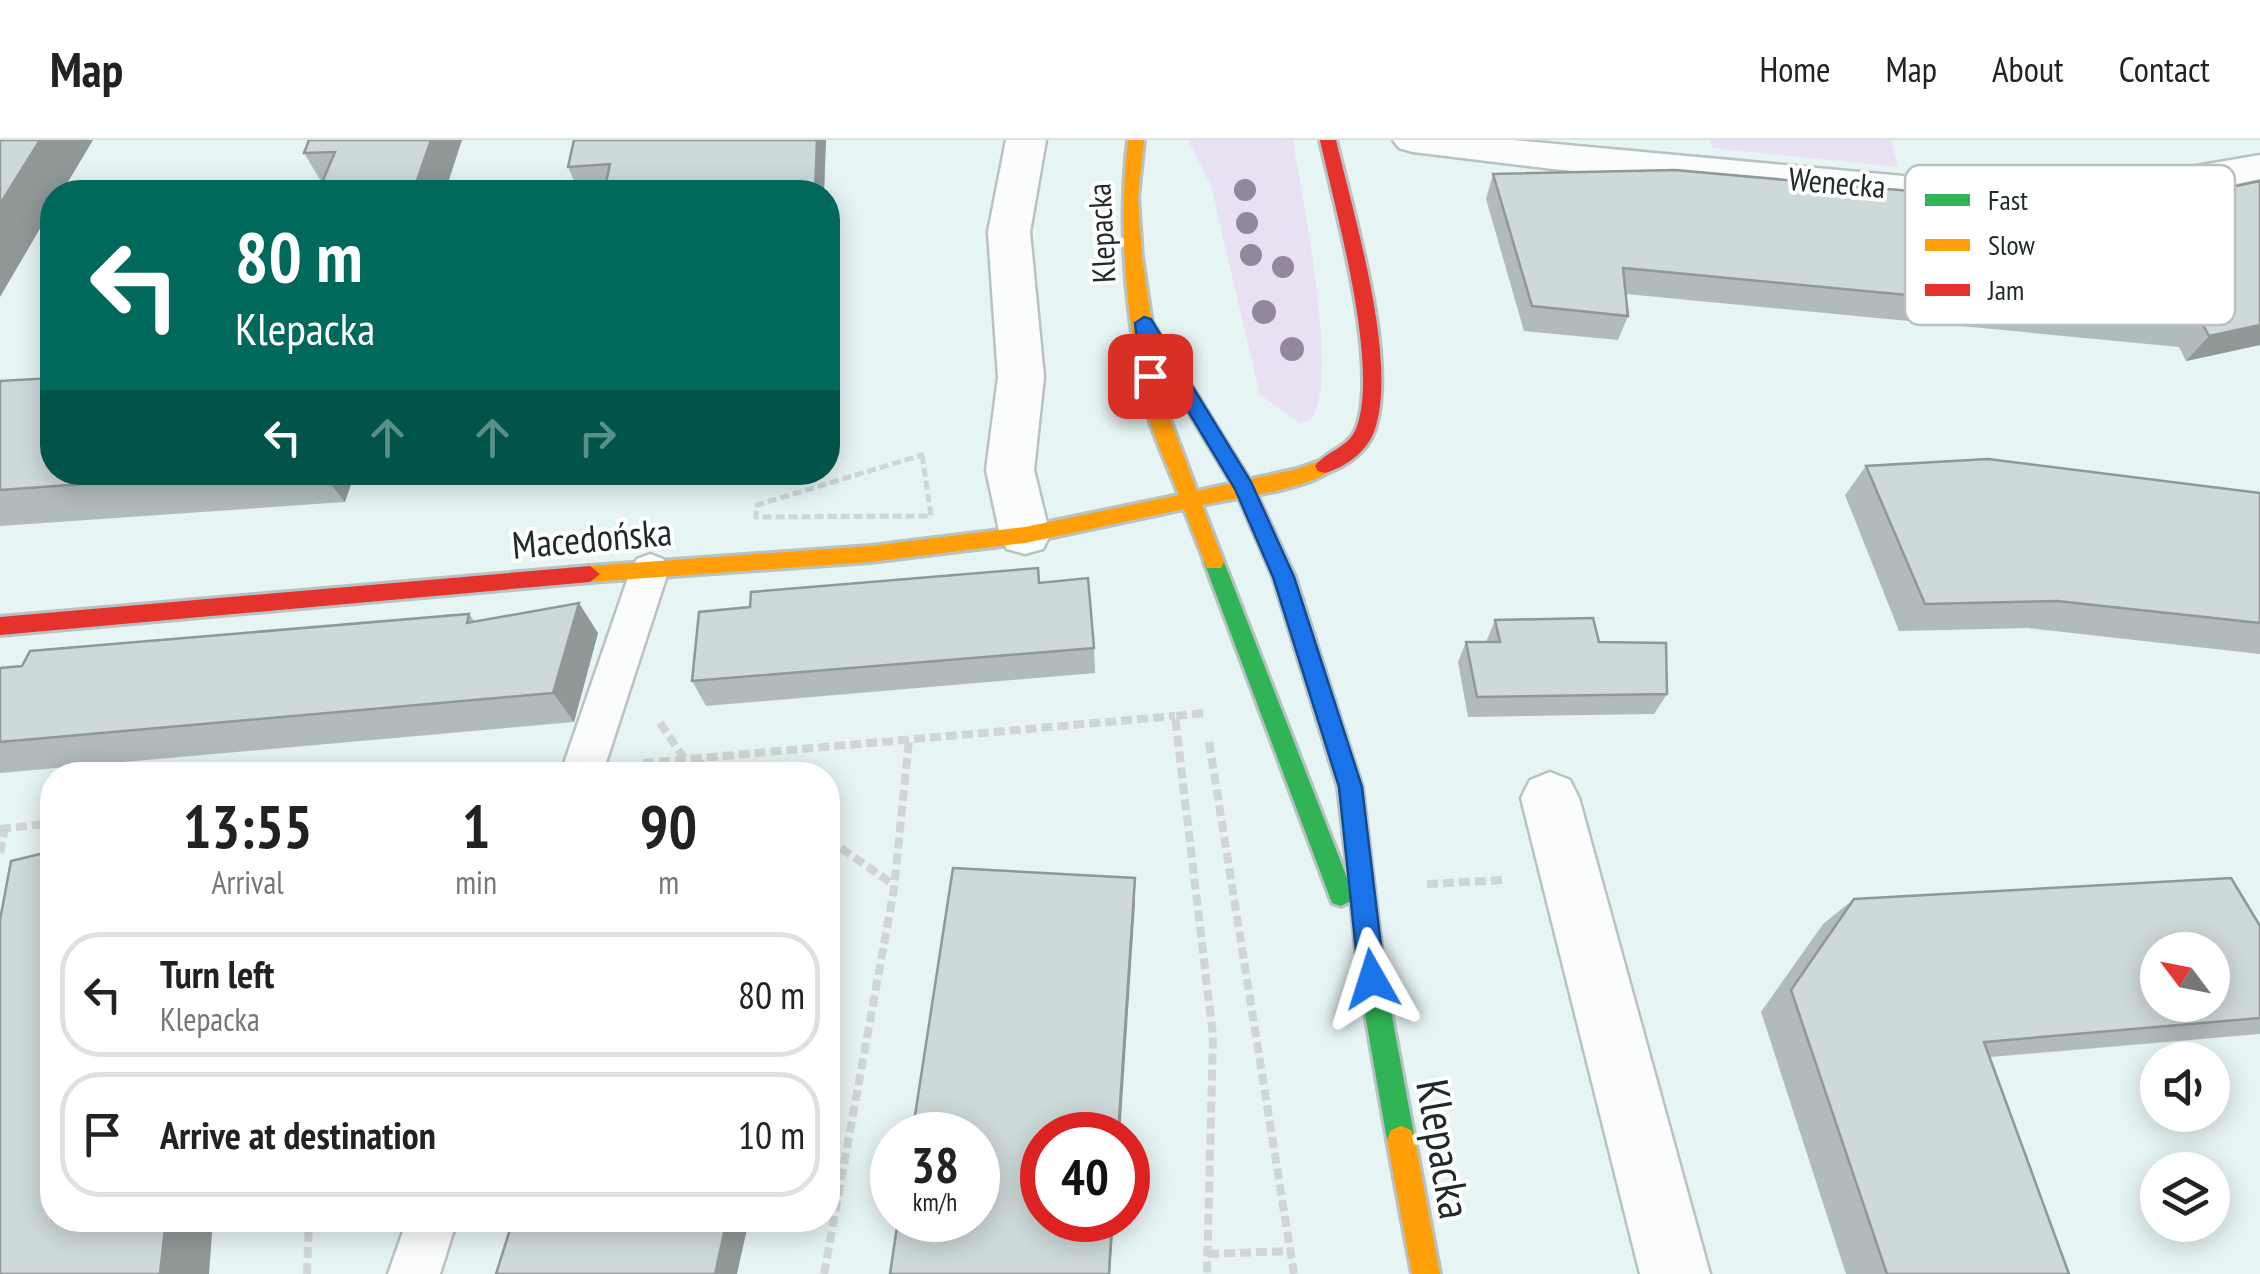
<!DOCTYPE html>
<meta charset="utf-8">
<style>
body{margin:0;font-family:"PT Sans Narrow",sans-serif;background:#f2f2f2;color:#222;height:100vh;display:flex;flex-direction:column;font-size:38px;white-space:nowrap}
*{box-sizing:border-box;margin:0}
p{font-size:32px;color:#767676}
.icon{flex:none;width:55px;height:55px;fill:none;stroke:currentColor;stroke-width:2;stroke-linecap:round;stroke-linejoin:round}
.map{position:relative;flex:1;overflow:hidden}
.sheet{position:absolute;left:40px;top:622px;width:800px;height:470px;display:flex;flex-direction:column;background:#fff;border-radius:40px;box-shadow:0 5px 25px #0003}
.sheet>*{flex:none}
.hud{position:absolute;left:40px;top:40px;width:800px;height:305px;border-radius:40px;box-shadow:0 5px 25px #0003;background:#00695c;color:#fff;overflow:hidden}
.needle{width:65px;rotate:302deg}
.buttons{position:absolute;left:2140px;top:792px;display:grid;gap:20px}
.buttons a{display:grid;place-items:center;width:90px;height:90px;border-radius:50%;background:#fff;box-shadow:0 5px 25px #0003;font-size:50px}
.speed{position:absolute;left:870px;top:972px;display:flex;gap:20px;font-size:50px;font-weight:700;text-align:center}
.speed>*{display:grid;place-content:center;width:130px;height:130px;border-radius:50%;background:#fff;box-shadow:0 5px 25px #0003;line-height:1}
.speed small{font-size:25px;font-weight:400}
.speed .limit{border:15px solid #d22;background:#fff;color:#111}
.pin{position:absolute;display:grid;place-items:center;width:85px;height:85px;color:#fff;margin:-42px;border-radius:20px;box-shadow:0 5px 15px #0006}
.me{position:absolute;width:110px;margin:-55px;rotate:354deg;stroke-linejoin:round;filter:drop-shadow(0 0 8px #0008)}
.turn{display:flex;align-items:center;gap:35px;height:210px;padding:0 30px;font-size:45px}
.turn .icon{width:130px;height:130px;stroke-width:2.5}
.turn b{display:block;font-size:70px;line-height:85px}
.lanes{display:flex;align-items:center;height:95px;padding:0 30px;background:#0003;justify-content:center;gap:50px;direction:ltr}
.lanes .off{opacity:.35}
.eta{display:flex;justify-content:space-evenly;align-items:center;height:170px;text-align:center}
.eta b{font-size:60px;font-weight:600;line-height:70px}
ul{padding:0;list-style:none}
li{display:flex;align-items:center;gap:30px;height:125px;margin:0 20px 15px;padding:0 10px;border:5px solid #e0e0e0;border-radius:40px}
li div{flex:1}
li b{display:block;font-size:38px}
li em{font-style:normal}
header{display:flex;align-items:center;gap:60px;box-sizing:border-box;height:140px;padding:0 50px;background:#fff;border-bottom:2px solid #e0e0e0}
header strong{font-size:48px}
nav{display:flex;gap:55px;margin-inline-start:auto;font-size:35px}
.map>svg:first-child{display:block}
.green{fill:#e7e1f2}
.lines{fill:none;stroke-linecap:round;stroke-linejoin:round}
.lane-casing{stroke:#b9c2c2;stroke-width:5}
.street-casing{stroke:#b9c2c2;stroke-width:5}
.fast-casing{stroke:#b9c2c2;stroke-width:6}
.slow-casing{stroke:#b9c2c2;stroke-width:6}
.jam-casing{stroke:#b9c2c2;stroke-width:6}
.path-far1{stroke:#d0d5d5;stroke-width:5;stroke-dasharray:9 4;stroke-linecap:butt}
.path{stroke:#d0d5d5;stroke-width:8;stroke-dasharray:11 5;stroke-linecap:butt}
.lane{fill:#fbfdfd;fill-rule:evenodd}
.street{fill:#fbfdfd;fill-rule:evenodd}
.fast{fill:#30b455;fill-rule:evenodd}
.slow{fill:#ff9f0a;fill-rule:evenodd}
.jam{fill:#e5322d;fill-rule:evenodd}
.tree{fill:#92879f}
.wall{fill:#b1bbbb}
.shaded-wall{fill:#909898}
.building{fill:#ced9d9;stroke:#909898;stroke-width:2.5;fill-rule:evenodd}
.route{fill:#1a73e8;stroke:#114b97;stroke-width:2.5}
.labels{text-anchor:middle;stroke-width:8;stroke-linejoin:round;paint-order:stroke}
.far-street-label{font-size:32px;fill:#212a2a;stroke:#fff}
.street-label{font-size:38px;fill:#212a2a;stroke:#fff}
.near-street-label{font-size:45px;fill:#212a2a;stroke:#fff}
.key{fill:#fff;stroke:#bcbfbf;stroke-width:2.5}
.key-label{font-size:28px;fill:#212a2a}
</style>
<header>
<strong>Map</strong>
<nav><a>Home</a><a>Map</a><a>About</a><a>Contact</a></nav>
</header>
<div class="map">
<svg width="2260" height="1134" viewBox="0 0 2260 1134">
<rect width="100%" height="100%" fill="#e7f4f4"/>
<g class="green">
<path d="M1188,0H1293C1301,53 1341,241 1311,280L1300,283L1260,255L1211,46Z"/>
<polygon points="1710,0 1891,0 1898,27 1712,8"/>
</g>
<g class="lines">
<g class="lane-casing">
<g id="lane">
<polygon points="650,414 663,419 669,429 602,635 560,635 631,429 637,419"/>
<polygon points="407,1080 457,1080 440,1134 388,1134"/>
</g>
</g>
<g class="street-casing">
<g id="street">
<polygon points="1006,0 1046,0 1030,92 1044,237 1034,330 1050,395 1043,409 1025,414 1007,409 1000,395 986,330 998,237 988,92"/>
<polygon points="1393,0 1512,0 2056,50 2260,15 2260,39 2130,66 2056,76 1553,29 1413,12 1399,8"/>
<polygon points="1550,632 1570,640 1579,658 1710,1134 1640,1134 1521,658 1530,640"/>
</g>
</g>
<g class="fast-casing">
<polygon id="fast" points="1144,177 1150,179 1251,342 1295,437 1362,647 1385,839 1415,1000 1411,1010 1401,1014 1391,1010 1387,1000 1359,839 1351,761 1341,766 1332,763 1329,755 1204,422 1207,416 1214,414 1224,422 1349,743 1338,647 1273,437 1235,349 1135,183"/>
</g>
<g class="slow-casing">
<g id="slow">
<path d="M1128,0H1144L1138,57L1142,117L1164,263L1197,351L1297,329L1325,319L1335,326C1316,349 1234,358 1202,365L1224,422L1221,428H1207L1184,369L1025,403L870,422L590,442L583,440L580,434L583,428L590,426L870,406L1025,387L1179,355C1167,324 1151,292 1144,260C1126,176 1118,86 1128,0Z"/>
<polygon points="1401,986 1411,990 1415,1000 1440,1134 1412,1134 1387,1000 1391,990"/>
</g>
</g>
<g class="jam-casing">
<g id="jam">
<path d="M1320,0H1336C1353,73 1398,219 1375,289C1368,311 1346,327 1325,333L1318,331L1315,326C1325,312 1347,308 1355,291C1382,232 1334,65 1320,0Z"/>
<polygon points="590,426 600,434 590,442 0,495 0,477"/>
</g>
</g>
<polygon class="path-far1" points="922,315 931,376 756,377 757,365"/>
<g class="path">
<polyline points="1203,573 1175,576 1213,896 1207,1134"/>
<polyline points="660,583 684,618"/>
<polyline points="1209,602 1294,1134"/>
<polyline points="695,620 719,635"/>
<polyline points="643,623 1175,576"/>
<polyline points="0,689 52,683"/>
<polyline points="828,699 894,745"/>
<polyline points="0,713 5,688"/>
<polyline points="1427,744 1504,740"/>
<polyline points="1208,1114 1291,1111"/>
<polyline points="307,1134 309,1080"/>
<polyline points="824,1134 894,749 909,600"/>
</g>
<use href="#lane" class="lane"/>
<use href="#street" class="street"/>
<use href="#fast" class="fast"/>
<use href="#slow" class="slow"/>
<use href="#jam" class="jam"/>
</g>
<g class="tree">
<circle cx="1245" cy="50" r="11"/>
<circle cx="1247" cy="83" r="11"/>
<circle cx="1251" cy="115" r="11"/>
<circle cx="1283" cy="127" r="11"/>
<circle cx="1264" cy="172" r="12"/>
<circle cx="1292" cy="209" r="12"/>
</g>
<g class="wall">
<polygon points="309,0 445,52 322,43 304,13"/>
<polygon points="574,0 826,0 824,52 579,52 568,27"/>
<polygon points="1493,34 2123,70 2260,205 2186,221 2179,207 1626,154 1628,176 1618,200 1524,191 1486,59"/>
<polygon points="0,241 52,332 355,332 345,362 0,386"/>
<polygon points="1866,326 2260,353 2260,514 2028,488 1899,491 1845,355"/>
<polygon points="1039,443 1094,508 1095,533 706,566 692,541"/>
<polygon points="469,474 475,482 598,493 574,582 0,633 0,528"/>
<polygon points="1495,480 1599,502 1667,554 1654,574 1468,577 1458,522 1466,502 1486,502"/>
<polygon points="1854,759 2260,786 2260,894 1990,917 2069,1134 1846,1134 1761,872 1823,784"/>
</g>
<g class="shaded-wall">
<polygon points="40,0 93,0 62,52 52,52 52,68 0,157 0,64"/>
<polygon points="431,0 462,0 445,52 413,52"/>
<polygon points="817,0 826,0 824,52 815,52"/>
<polygon points="2260,185 2260,205 2186,221 2209,196"/>
<polygon points="321,332 355,332 345,362"/>
<polygon points="579,463 598,493 574,582 553,553"/>
<polygon points="1135,738 1135,763 1120,995 1118,995"/>
<polygon points="166,1080 213,1080 209,1134 160,1134"/>
<polygon points="727,1080 749,1080 737,1134 715,1134"/>
<polygon points="1112,1080 1114,1080 1110,1134 1109,1134"/>
</g>
<g class="building">
<polygon points="0,0 40,0 0,64"/>
<polygon points="309,0 431,0 413,52 318,52 335,12 304,13"/>
<polygon points="574,0 817,0 815,52 604,52 610,24 568,27"/>
<polygon points="1675,30 2123,70 2260,41 2260,185 2209,196 2202,183 1623,128 1628,176 1532,166 1493,34"/>
<polygon points="52,238 52,332 251,332 0,350 0,241"/>
<polygon points="1988,319 2260,353 2260,483 2057,461 1925,464 1866,326"/>
<polygon points="1038,428 1039,443 1088,438 1094,508 692,541 699,472 750,467 751,452"/>
<polygon points="579,463 553,553 0,602 0,528 22,526 30,511 469,474 467,483"/>
<polygon points="1593,478 1599,502 1666,503 1667,554 1477,557 1466,502 1500,502 1495,480"/>
<polygon points="52,711 52,1080 166,1080 160,1134 0,1134 0,780 11,721"/>
<polygon points="953,728 1135,738 1118,995 1042,995 1042,1080 1112,1080 1109,1134 890,1134 898,1080 978,1080 978,995 912,995"/>
<path d="M2231,738L2260,786V878L1984,902L2069,1134H1887L1791,850L1854,759ZM2158,810H2212V865H2158Z"/>
<polygon points="513,1080 727,1080 715,1134 496,1134"/>
</g>
<polygon class="route" points="1144,177 1151,179 1251,342 1294,437 1362,647 1385,839 1381,848 1372,852 1363,848 1359,839 1339,647 1273,437 1235,349 1158,221 1157,241 1150,243 1141,236 1135,183"/>
<g class="labels">
<g class="far-street-label">
<text transform="translate(1837 43) rotate(5)" y="11">Wenecka</text>
<text transform="translate(1102 93) rotate(-93)" y="11">Klepacka</text>
</g>
<g class="street-label">
<text transform="translate(592 399) rotate(-5)" y="13">Macedońska</text>
</g>
<g class="near-street-label">
<text transform="translate(1444 1009) rotate(80)" y="16">Klepacka</text>
</g>
</g>
<rect x="1905" y="25" width="330" height="160" rx="15" class="key"/>
<rect x="1925" y="54" width="45" height="12" fill="#30b455"/>
<rect x="1925" y="99" width="45" height="12" fill="#ff9f0a"/>
<rect x="1925" y="144" width="45" height="12" fill="#e5322d"/>
<g class="key-label">
<text x="1988" y="70">Fast</text>
<text x="1988" y="115">Slow</text>
<text x="1988" y="160">Jam</text>
</g>
</svg>
<div class="buttons">
<a><svg class="needle" viewBox="-14 -14 28 28"><path d="M0-13l5 13h-10z" fill="#e53935"/><path d="M0 13l5-13h-10z" fill="#767676"/></svg></a>
<a><svg class="icon" aria-label="sound" viewBox="0 0 24 24"><path d="M4 9h4l5-4v14l-5-4H4zM17 9q2 3 0 6"/></svg></a>
<a><svg class="icon" aria-label="layers" viewBox="0 0 24 24"><path d="M12 4l9 5-9 5-9-5zM3 14l9 5 9-5"/></svg></a>
</div>
<div class="speed"><div>38<small>km/h</small></div><div class="limit">40</div></div>
<div class="pin" style="left:1150px;top:236px;background:#d93025"><svg class="icon" aria-label="arrive" viewBox="0 0 24 24"><path d="M6 21V4h12l-3 4 3 4H6"/></svg></div>
<svg class="me" style="left:1372px;top:839px" viewBox="-20 -20 40 40"><path d="M0-17L14 15 0 8-14 15z" fill="#1a73e8" stroke="#fff" stroke-width="4"/></svg>
<div class="hud">
<div class="turn"><svg class="icon" aria-label="left" viewBox="0 0 24 24"><path d="M17 20v-9H6M10 6l-5 5 5 5"/></svg><div><b>80 m</b>Klepacka</div></div>
<div class="lanes"><svg class="icon" aria-label="left" viewBox="0 0 24 24"><path d="M17 20v-9H6M10 6l-5 5 5 5"/></svg><svg class="icon off" aria-label="ahead" viewBox="0 0 24 24"><path d="M12 20V5M6 11l6-6 6 6"/></svg><svg class="icon off" aria-label="ahead" viewBox="0 0 24 24"><path d="M12 20V5M6 11l6-6 6 6"/></svg><svg class="icon off" aria-label="right" viewBox="0 0 24 24"><path d="M7 20v-9h11M14 6l5 5-5 5"/></svg></div>
</div>
<section class="sheet">
<div class="eta">
<div><b>13:55</b><p>Arrival</p></div>
<div><b>1</b><p>min</p></div>
<div><b>90</b><p>m</p></div>
</div>
<ul>
<li><svg class="icon" aria-label="left" viewBox="0 0 24 24"><path d="M17 20v-9H6M10 6l-5 5 5 5"/></svg><div><b>Turn left</b><p>Klepacka</p></div><em>80 m</em></li>
<li><svg class="icon" aria-label="arrive" viewBox="0 0 24 24"><path d="M6 21V4h12l-3 4 3 4H6"/></svg><div><b>Arrive at destination</b></div><em>10 m</em></li>
</ul>
</section>
</div>
